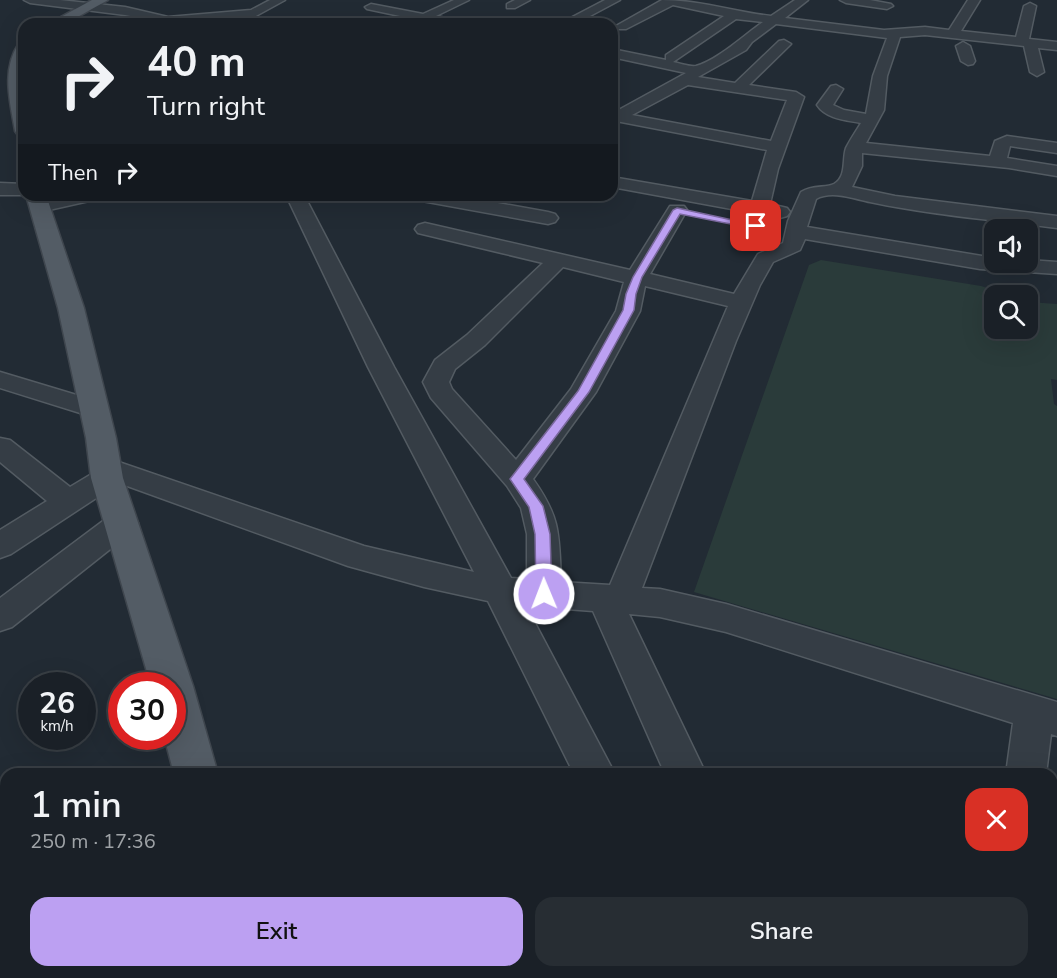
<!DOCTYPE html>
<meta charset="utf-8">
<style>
body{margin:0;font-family:"Nunito Sans",sans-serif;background:#272d33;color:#f1f3f6;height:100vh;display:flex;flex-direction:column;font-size:22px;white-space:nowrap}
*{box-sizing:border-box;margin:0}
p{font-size:20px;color:#9fa3a7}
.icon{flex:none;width:33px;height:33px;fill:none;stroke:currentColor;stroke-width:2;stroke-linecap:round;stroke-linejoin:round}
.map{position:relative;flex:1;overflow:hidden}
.side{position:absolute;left:0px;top:768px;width:1058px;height:210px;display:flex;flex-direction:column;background:#1a2027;border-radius:18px 18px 0 0;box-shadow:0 6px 24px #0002,0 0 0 2px #383e44}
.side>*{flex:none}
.top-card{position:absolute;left:18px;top:18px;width:600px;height:183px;border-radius:18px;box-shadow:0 6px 24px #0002,0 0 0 2px #383e44;background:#1a2027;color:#f1f3f6;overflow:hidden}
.controls{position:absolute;left:984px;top:219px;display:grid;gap:12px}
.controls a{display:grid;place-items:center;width:54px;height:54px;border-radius:12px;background:#1a2027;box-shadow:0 6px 24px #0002,0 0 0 2px #383e44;font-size:30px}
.speed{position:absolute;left:18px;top:672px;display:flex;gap:12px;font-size:30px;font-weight:700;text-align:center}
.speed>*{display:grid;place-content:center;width:78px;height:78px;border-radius:50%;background:#1a2027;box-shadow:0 6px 24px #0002,0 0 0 2px #383e44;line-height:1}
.speed small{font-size:15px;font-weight:400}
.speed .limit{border:9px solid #d22;background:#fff;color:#111}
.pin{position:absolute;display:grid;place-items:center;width:51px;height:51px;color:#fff;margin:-26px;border-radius:12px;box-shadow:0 3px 9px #0006}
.me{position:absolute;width:66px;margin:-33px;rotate:359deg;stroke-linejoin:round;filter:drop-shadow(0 0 4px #0008)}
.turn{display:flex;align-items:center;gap:21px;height:126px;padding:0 30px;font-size:27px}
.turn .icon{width:78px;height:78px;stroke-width:2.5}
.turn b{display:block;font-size:42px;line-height:51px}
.then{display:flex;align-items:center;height:57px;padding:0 30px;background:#0003;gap:12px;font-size:22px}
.round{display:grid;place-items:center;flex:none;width:63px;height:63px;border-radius:18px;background:#272d33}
.overview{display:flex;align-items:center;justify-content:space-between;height:102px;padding:0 30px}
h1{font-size:36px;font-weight:600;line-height:45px}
.action{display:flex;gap:12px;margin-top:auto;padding:12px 30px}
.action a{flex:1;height:69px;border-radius:18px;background:#bca0f2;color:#111;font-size:24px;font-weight:600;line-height:69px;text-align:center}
.action a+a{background:#272d33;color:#f1f3f6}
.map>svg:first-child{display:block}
.green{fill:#2a3b3a}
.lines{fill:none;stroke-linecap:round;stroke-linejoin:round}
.minor-casing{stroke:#535b62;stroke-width:3}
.tertiary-casing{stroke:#535b62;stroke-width:3}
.primary-casing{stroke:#3f464e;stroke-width:3}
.minor{fill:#353d45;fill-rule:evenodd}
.tertiary{fill:#353d45;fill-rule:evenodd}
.primary{fill:#535c65;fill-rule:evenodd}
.route{fill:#bca0f2;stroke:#7a689d;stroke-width:1.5}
</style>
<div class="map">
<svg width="1057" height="978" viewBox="0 0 1057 978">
<rect width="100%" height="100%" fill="#222b34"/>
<polygon class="green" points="821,260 981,286 1009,295 994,296 994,328 1028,328 1028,302 1057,304 1057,380 1051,379 1054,404 1057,406 1057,699 694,592 809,265"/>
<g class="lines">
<g class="minor-casing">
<g id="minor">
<polygon points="24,0 60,0 125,7 168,17 251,10 270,0 285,0 254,17 175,24 125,15 30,3"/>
<polygon points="454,0 469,0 436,16 460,21 462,24 438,24 367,9 365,7 371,4 423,14"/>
<polygon points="515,0 530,0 515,8 507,8 507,4"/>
<polygon points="605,0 620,0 575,24 559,24"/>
<path d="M662,0C699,0 735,12 771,16L795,0H808L785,18L884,30L925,27L949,30L968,0H980L961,31L1016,37L1024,6L1030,3L1036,6L1029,39L1057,42V50L1038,48L1044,72L1037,76L1030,72L1024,46L925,35L900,37L887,76L884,110L866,143L990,156L995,141L1007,136L1057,143V153L1010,146L1007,158L1057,166V176L1009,168L862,153V166L852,187L895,196L1057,216V228C995,220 931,215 870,202C854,199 832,190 816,199L807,227L994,258V262H1028V260L1057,262V274L980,269L805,239L800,250L773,262L760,285L736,341L642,588L660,589L726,604L1057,702V736L1051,734L1046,774H1006L1013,723L726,632L660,617L629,614L706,774H665L593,611L526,606L615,774H574L488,601L424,587L348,566L119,483L11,554L0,558V530L47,501L0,462V438L10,440L70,487L95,472L92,468L97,461L107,458L364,546L474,572L368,367L286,195H304L394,367L511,578L527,579V534L521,508L507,486L431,398L423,382L435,360L467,335L543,263L418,233L415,229L418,225L425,223L630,270L670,206H684L687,210L650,274L734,294L758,254L783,243L788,221L801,192C813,185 825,188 834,184C847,177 842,159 846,148C850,140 856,131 861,123C846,120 826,119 817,105L831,86L836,85L843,89L833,105L844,110L866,114L873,76L887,38L776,24L752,42L746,50L698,77L735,83L779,41L784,40L791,44L749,85L796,92L804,97L778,169L770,204L787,208L790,212L787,216L780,218L612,187V177L752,201L767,150L616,121L613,115L615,112L686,73L612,57V49L666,60V55L724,16L673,5L626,29H618L616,26ZM736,19L763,22C744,35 718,60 696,66C690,67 679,63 673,62ZM688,85L787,100L771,141L632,115ZM563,267L624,282L616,311L571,389L516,460L452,389L449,382L455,369L485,345ZM645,286L728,306L610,585L561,582C559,535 561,518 533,479L596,392L640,311Z"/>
<polygon points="840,0 870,0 891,4 893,6 887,9 846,3"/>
<polygon points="963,42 970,46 975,61 973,64 968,65 961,61 956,46"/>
<polygon points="65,195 100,195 98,199 40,212 33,210 30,206 33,202"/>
<polygon points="413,195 453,195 548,212 555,214 558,218 555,222 548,224 422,201 415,199"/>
<polygon points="0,372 103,403 106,409 103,415 93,417 0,388"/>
<polygon points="122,512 133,515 138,523 133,531 12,627 0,631 0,598 111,515"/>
<polygon points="1052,852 1057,854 1057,898 1052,896"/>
<polygon points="671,972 720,972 722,978 673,978"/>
<polygon points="773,972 823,972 825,978 775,978"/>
<polygon points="953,972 1042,972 1044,978 955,978"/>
</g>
</g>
<g class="tertiary-casing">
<polygon id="tertiary" points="0,183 24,184 24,195 29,195 0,195"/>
</g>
<g class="primary-casing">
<g id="primary">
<polygon points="92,0 108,0 65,24 48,24"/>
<path d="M24,42V136L18,135L15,131C10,101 1,70 19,43Z"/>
<polygon points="26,195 46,195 84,308 116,438 123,478 193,686 218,774 174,774 164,736 172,736 172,686 151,686 91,478 86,438 58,308"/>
<polygon points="223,972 277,972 278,978 224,978"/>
</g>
</g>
<use href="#minor" class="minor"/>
<use href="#tertiary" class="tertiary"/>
<use href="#primary" class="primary"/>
</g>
<polygon class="route" points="677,208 760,226 756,229 680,214 642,277 636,294 634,310 589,392 524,479 543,506 550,534 552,594 549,598 538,598 536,594 535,534 529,507 510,479 578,391 623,310 626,294 633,277 673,210"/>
</svg>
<div class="controls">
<a><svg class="icon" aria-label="sound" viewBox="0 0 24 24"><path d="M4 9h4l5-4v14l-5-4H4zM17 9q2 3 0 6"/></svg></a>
<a><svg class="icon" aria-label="search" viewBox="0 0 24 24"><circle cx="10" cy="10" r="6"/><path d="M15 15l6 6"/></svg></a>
</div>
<div class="speed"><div>26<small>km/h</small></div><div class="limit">30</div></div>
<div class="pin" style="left:756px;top:226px;background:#d93025"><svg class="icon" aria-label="arrive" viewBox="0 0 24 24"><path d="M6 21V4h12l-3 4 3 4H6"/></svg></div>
<svg class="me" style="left:544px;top:594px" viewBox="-20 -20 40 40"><circle r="17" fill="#bca0f2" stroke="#fff" stroke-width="3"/><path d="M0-11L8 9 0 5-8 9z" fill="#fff"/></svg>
<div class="top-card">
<div class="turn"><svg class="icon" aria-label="right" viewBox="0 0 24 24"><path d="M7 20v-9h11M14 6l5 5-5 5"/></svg><div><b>40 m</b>Turn right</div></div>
<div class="then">Then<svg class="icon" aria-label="right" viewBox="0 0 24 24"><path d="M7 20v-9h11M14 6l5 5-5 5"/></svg></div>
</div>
<section class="side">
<div class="overview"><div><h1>1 min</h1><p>250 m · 17:36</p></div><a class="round" style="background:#d93025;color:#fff"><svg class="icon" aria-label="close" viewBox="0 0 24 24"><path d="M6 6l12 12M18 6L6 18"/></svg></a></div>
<div class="action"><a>Exit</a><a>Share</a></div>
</section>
</div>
